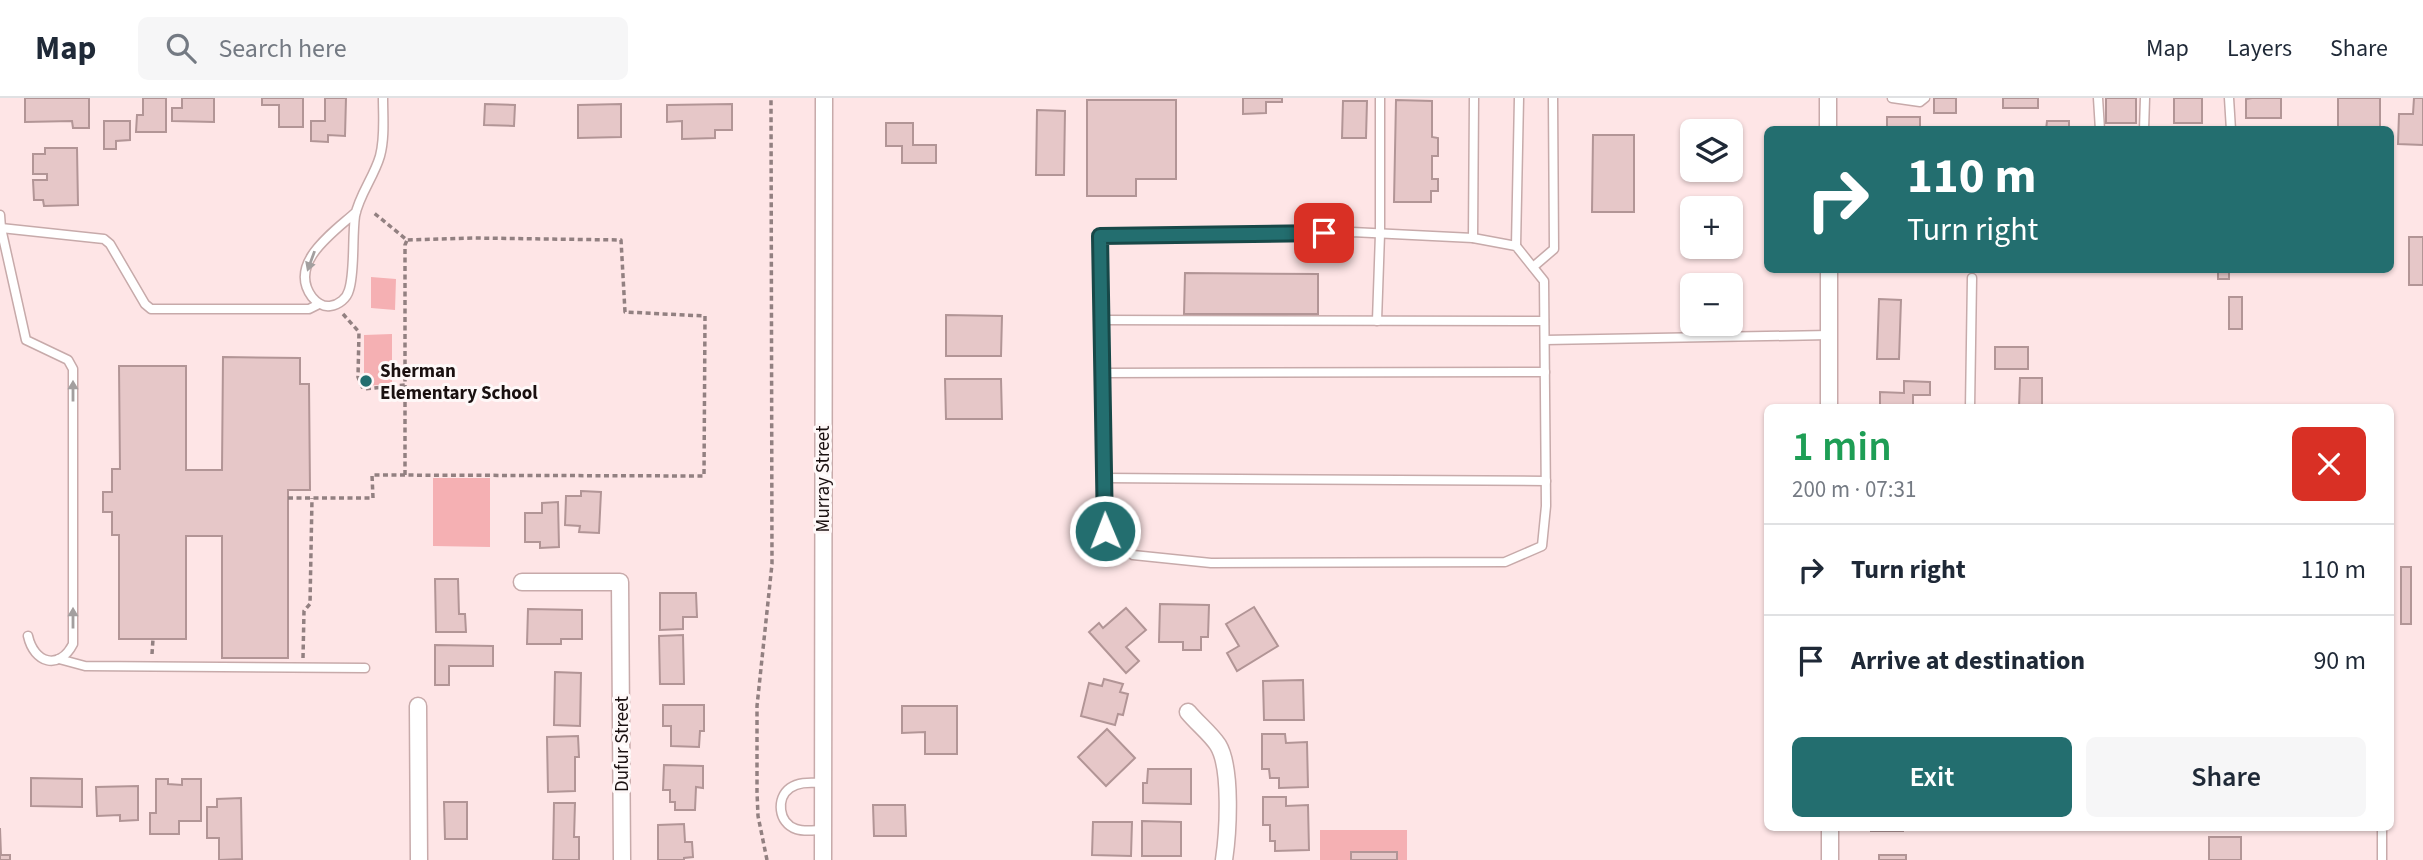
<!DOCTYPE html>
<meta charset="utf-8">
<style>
body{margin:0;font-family:"Source Sans 3",sans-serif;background:#f6f6f7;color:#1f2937;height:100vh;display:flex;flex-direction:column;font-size:26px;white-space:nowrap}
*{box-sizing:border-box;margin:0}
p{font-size:23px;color:#747a83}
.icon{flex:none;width:38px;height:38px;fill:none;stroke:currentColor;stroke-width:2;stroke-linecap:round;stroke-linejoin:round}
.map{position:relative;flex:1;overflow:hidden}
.panel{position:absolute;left:1764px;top:306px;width:630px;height:427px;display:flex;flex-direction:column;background:#fff;border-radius:10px;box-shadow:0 2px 5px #0004}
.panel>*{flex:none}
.guide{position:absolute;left:1764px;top:28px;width:630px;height:147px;border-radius:10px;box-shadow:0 2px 5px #0004;background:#236e6f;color:#fff;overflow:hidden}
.buttons{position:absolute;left:1680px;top:21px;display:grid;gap:14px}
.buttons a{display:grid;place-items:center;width:63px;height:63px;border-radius:10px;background:#fff;box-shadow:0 2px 5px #0004;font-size:35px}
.pin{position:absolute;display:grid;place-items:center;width:60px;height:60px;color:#fff;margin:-30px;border-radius:14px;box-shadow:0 4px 10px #0006}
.me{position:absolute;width:77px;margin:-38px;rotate:359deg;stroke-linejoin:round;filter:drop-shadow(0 0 5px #0008)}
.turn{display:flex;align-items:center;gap:24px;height:147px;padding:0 28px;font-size:32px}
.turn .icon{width:91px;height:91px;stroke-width:2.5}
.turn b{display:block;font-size:49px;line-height:60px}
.round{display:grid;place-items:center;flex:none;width:74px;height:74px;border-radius:10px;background:#f6f6f7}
.headline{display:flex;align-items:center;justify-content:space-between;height:119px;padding:0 28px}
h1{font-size:42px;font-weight:600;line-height:52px;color:#1e9e55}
.primary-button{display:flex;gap:14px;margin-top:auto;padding:14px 28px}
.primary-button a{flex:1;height:80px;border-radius:10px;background:#236e6f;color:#fff;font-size:28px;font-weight:600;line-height:80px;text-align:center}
.primary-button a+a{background:#f6f6f7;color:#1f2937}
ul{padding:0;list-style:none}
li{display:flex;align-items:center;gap:21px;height:91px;padding:0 28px;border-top:2px solid #e0e1e3}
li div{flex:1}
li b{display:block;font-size:26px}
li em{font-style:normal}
header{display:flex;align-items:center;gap:42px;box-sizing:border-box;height:98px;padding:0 35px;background:#fff;border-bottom:2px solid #e0e1e3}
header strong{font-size:33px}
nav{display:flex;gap:38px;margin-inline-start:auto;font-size:24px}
.search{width:490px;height:63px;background:#f6f6f7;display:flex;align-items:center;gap:18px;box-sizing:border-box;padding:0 24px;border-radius:10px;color:#747a83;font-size:26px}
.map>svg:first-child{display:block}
.green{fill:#f5b0b3}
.building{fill:#e6c7c8;stroke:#b29596;stroke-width:2}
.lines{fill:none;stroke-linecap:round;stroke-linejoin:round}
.service-casing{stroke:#c7aaaa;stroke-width:11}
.minor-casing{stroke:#c7aaaa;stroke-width:19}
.path{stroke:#928081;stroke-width:3.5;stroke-dasharray:5 3.5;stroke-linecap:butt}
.service{stroke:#fff;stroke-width:8}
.minor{stroke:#fff;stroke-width:16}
.oneway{fill:#a39f9f}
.route-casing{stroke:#174848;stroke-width:18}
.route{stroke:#236e6f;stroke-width:12}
.poi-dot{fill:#236e6f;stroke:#fef8f8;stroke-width:2.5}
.labels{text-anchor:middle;stroke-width:6;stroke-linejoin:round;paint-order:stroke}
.poi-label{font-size:19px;font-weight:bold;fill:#1a1010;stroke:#fef8f8;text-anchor:start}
.street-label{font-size:19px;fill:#1a1010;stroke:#fef8f8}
</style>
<header>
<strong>Map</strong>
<div class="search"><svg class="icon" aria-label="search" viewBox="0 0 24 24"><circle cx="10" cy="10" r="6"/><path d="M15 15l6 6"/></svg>Search here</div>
<nav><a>Map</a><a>Layers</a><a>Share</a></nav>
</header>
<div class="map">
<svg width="2423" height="762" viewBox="0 0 2423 762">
<rect width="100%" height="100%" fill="#fee5e6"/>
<g class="green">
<polygon points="371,179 396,181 395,212 371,210"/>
<polygon points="392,236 392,286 364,288 364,237"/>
<polygon points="433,380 490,380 490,449 433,448"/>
<rect x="1320" y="732" width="87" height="30"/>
</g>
<g class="building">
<polygon points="25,0 89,0 89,30 73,30 72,23 25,24"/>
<polygon points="143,0 166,0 166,34 136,34 137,17 143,17"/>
<polygon points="182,0 214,0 214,24 172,23 172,10 182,10"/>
<polygon points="262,0 303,0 303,29 279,29 279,7 262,7"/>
<polygon points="325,0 346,0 345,38 328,37 328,44 311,43 311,23 325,23"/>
<polygon points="1243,0 1282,0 1282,4 1266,4 1266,15 1243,16"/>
<rect x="1934" y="0" width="22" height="15"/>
<rect x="2003" y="0" width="35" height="10"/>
<rect x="2106" y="0" width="30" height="25"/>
<rect x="2174" y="0" width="28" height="25"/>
<polygon points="2252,0 2281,0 2281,20 2246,20 2246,1"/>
<rect x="2338" y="0" width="42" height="32"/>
<polygon points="2414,0 2423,0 2423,47 2398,46 2399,16 2413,16"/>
<polygon points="1087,2 1176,2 1176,81 1136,81 1136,98 1087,98"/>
<polygon points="1396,2 1432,3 1432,39 1438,40 1438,58 1432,58 1432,81 1438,81 1438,93 1431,93 1431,104 1394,104"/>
<polygon points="1343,3 1367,3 1366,40 1342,40"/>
<polygon points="485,6 515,7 514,28 484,27"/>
<polygon points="621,6 621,39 578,40 578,7"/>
<polygon points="732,6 732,32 715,32 715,40 682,41 682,23 667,24 667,7"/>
<polygon points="1037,12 1065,13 1064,77 1036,77"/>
<rect x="1887" y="19" width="33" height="13"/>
<polygon points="104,23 130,23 130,42 116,43 116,51 104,51"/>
<polygon points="2047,23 2069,23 2069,32 2046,32"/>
<polygon points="886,25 913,25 913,47 936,47 936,65 902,65 902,48 886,48"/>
<polygon points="1593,37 1634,37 1634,114 1592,114"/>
<polygon points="45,50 77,50 78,107 44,108 43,102 34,102 33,82 47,82 47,76 33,76 33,56 45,56"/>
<rect x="2409" y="139" width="14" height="48"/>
<rect x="2218" y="172" width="11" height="9"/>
<polygon points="1185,175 1318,176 1318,216 1184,216"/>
<rect x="2229" y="199" width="13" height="32"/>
<polygon points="1879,201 1901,202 1899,261 1877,261"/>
<polygon points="946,217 1002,218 1001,258 946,258"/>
<rect x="1995" y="249" width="33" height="22"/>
<polygon points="223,259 300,260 300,286 309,286 310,392 288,392 288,560 222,560 222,438 186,438 186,541 119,541 119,437 112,437 112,414 103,414 103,394 112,394 112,371 120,371 119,268 186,268 186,372 222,372"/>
<polygon points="2020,280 2042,280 2042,310 2019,310"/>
<polygon points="945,281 1001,281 1002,321 946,321"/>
<polygon points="1904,283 1930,284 1930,297 1913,297 1913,309 1880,310 1880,294 1904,295"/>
<polygon points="581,393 601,394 599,435 579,434 580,428 565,427 566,398 581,398"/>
<polygon points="558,404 559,449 540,450 540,444 525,444 525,415 542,415 542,405"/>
<rect x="2401" y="469" width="10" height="57"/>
<polygon points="435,481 458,481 459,516 465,516 466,534 436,534"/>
<polygon points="660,495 696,495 697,519 683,519 683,531 660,532"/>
<polygon points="1160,506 1209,507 1208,539 1201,539 1201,552 1183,552 1183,544 1159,544"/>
<polygon points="1254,509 1278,548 1237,573 1227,555 1239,548 1226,526"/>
<polygon points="1126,510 1146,532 1126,549 1139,563 1126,575 1089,534 1099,525 1103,530"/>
<polygon points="528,511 582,512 582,541 561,541 561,546 527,546"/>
<polygon points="683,537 684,586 660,586 659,538"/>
<polygon points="435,547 493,548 493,568 449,568 449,587 435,587"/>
<polygon points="555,574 581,575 580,628 554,627"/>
<polygon points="1104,581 1123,586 1120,594 1128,596 1123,617 1118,616 1115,627 1081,618 1089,585 1102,588"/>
<polygon points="1303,582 1304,622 1264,622 1263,583"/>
<polygon points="663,607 704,607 704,633 700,633 699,649 671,648 671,628 663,628"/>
<polygon points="902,608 957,608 957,656 925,656 925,634 902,635"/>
<polygon points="1107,631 1135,660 1106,688 1078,659"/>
<polygon points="1262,636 1285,636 1286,645 1307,644 1308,689 1279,690 1279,680 1270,680 1269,671 1262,671"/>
<polygon points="578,638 579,659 575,659 575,693 548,694 547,639"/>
<polygon points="664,667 703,668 703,690 696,689 695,712 675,712 675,704 670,704 670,692 663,692"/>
<polygon points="1148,671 1191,671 1191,706 1143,705 1143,685 1147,685"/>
<polygon points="31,680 82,681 82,709 31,708"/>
<polygon points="156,681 168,681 168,686 182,687 182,681 201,681 201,723 179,723 179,736 150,736 150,715 156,715"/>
<polygon points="138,688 138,722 120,723 120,717 97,718 96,689"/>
<polygon points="1263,699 1286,699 1286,708 1308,707 1309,752 1275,753 1275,743 1270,743 1270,727 1263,727"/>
<polygon points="241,700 242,761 219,762 219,740 207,740 207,709 217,709 217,701"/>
<polygon points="444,704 467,704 467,741 445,741"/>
<polygon points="554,705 575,705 574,739 579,739 579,762 553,762"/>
<polygon points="873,707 905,707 906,738 874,738"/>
<polygon points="1142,723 1181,724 1181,758 1142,758"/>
<polygon points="1093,724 1132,724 1131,758 1092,757"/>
<polygon points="684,726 685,744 692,744 693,759 684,760 684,762 658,762 658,727"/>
<polygon points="0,730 1,757 10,757 10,762 0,762"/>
<rect x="1871" y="730" width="32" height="3"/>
<rect x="2209" y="739" width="32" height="23"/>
<rect x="1351" y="754" width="46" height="8"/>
<rect x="1879" y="757" width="27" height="5"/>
</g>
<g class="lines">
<g class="service-casing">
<g id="service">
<polyline points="1892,0 1920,4 1925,0"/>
<polyline points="2098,0 2100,32"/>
<polyline points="2229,0 2231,32"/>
<polyline points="2144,32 2145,0"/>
<path d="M356,114C334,134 287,165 312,199C317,205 322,209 330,208C339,207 347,200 349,192C355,174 352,139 355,118C359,97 374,79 380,58C385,40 383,19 383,0"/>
<path d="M0,117L1,130L26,242L68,262L73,271V546C59,573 34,565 28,538"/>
<polyline points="1,130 104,141 110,146 145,206 151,211 309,211 319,206"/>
<polygon points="1352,134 1473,140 1516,148 1544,183 1546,408 1542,448 1505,464 1211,465 1133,457 1105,433 1100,138"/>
<polyline points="1473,140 1474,0"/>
<polyline points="1516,148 1519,0"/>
<polyline points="1533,169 1554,151 1553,0"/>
<polyline points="1101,222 1544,223"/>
<polyline points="1377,223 1380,136 1380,0"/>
<polyline points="1545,242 1829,237"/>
<polyline points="1102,275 1545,274"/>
<polyline points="1970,310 1972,180"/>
<polyline points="1104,380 1546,383"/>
<polyline points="59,561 85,568 365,570"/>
<path d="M823,685C812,685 800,683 790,690C776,700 778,725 796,731C804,734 815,732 823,732"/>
<polyline points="2382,762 2382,730"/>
</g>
</g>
<g class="minor-casing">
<g id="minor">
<polyline points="1828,0 1828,32"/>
<polyline points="1829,172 1829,310"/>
<polyline points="522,484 620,484 622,762"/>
<polyline points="418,608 419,762"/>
<path d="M1188,614C1197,625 1210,635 1218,647C1232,670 1228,735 1224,762"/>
<polyline points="1830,730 1830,762"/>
<polyline points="823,762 824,0"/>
</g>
</g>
<g class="path">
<polyline points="343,216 359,234 358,279 363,291 405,287"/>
<polyline points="405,377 405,147 407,142"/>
<polyline points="288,400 373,400 372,377 704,378 705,218 625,214 621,142 475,140 407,142 374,115"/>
<polyline points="152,556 153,541"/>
<polyline points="303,560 304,513 310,506 312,400"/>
<polyline points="767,762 758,718 757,694 757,608 772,466 771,0"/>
</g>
<use href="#service" class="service"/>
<use href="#minor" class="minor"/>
</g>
<defs><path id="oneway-solid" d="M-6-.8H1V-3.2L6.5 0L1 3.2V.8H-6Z" transform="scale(1.75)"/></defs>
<g class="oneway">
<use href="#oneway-solid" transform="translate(311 163) rotate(110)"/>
<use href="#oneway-solid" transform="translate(73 293) rotate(-90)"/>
<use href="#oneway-solid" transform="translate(73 520) rotate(-90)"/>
</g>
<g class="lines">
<g class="route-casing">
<polyline id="route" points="1105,433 1100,138 1324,135"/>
</g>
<use href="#route" class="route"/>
</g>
<circle class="poi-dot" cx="366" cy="283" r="7"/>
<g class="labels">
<g class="poi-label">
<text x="380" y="279">Sherman<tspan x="380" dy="22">Elementary School</tspan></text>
</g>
<g class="street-label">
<text transform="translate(822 381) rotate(-90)" y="7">Murray Street</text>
<text transform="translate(621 646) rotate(-90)" y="7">Dufur Street</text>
</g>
</g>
</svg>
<div class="buttons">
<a><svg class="icon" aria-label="layers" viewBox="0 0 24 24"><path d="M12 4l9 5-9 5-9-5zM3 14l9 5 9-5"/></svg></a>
<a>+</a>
<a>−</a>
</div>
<div class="pin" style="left:1324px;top:135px;background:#d93025"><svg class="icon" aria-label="arrive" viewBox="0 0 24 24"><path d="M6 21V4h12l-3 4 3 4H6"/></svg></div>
<svg class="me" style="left:1105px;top:433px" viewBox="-20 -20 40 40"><circle r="17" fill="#236e6f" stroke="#fff" stroke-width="3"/><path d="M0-11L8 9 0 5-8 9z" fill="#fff"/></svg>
<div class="guide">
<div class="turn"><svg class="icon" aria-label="right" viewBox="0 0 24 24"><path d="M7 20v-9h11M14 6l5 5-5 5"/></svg><div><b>110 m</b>Turn right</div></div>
</div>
<section class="panel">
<div class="headline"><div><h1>1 min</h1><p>200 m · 07:31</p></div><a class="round" style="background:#d93025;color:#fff"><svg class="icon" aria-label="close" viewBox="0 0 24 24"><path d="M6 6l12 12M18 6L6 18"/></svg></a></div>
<ul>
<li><svg class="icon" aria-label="right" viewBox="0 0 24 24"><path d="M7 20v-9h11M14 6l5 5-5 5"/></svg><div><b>Turn right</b></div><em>110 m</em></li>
<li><svg class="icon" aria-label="arrive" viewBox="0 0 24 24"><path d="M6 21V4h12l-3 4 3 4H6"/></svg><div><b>Arrive at destination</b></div><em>90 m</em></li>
</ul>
<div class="primary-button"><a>Exit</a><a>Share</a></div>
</section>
</div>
